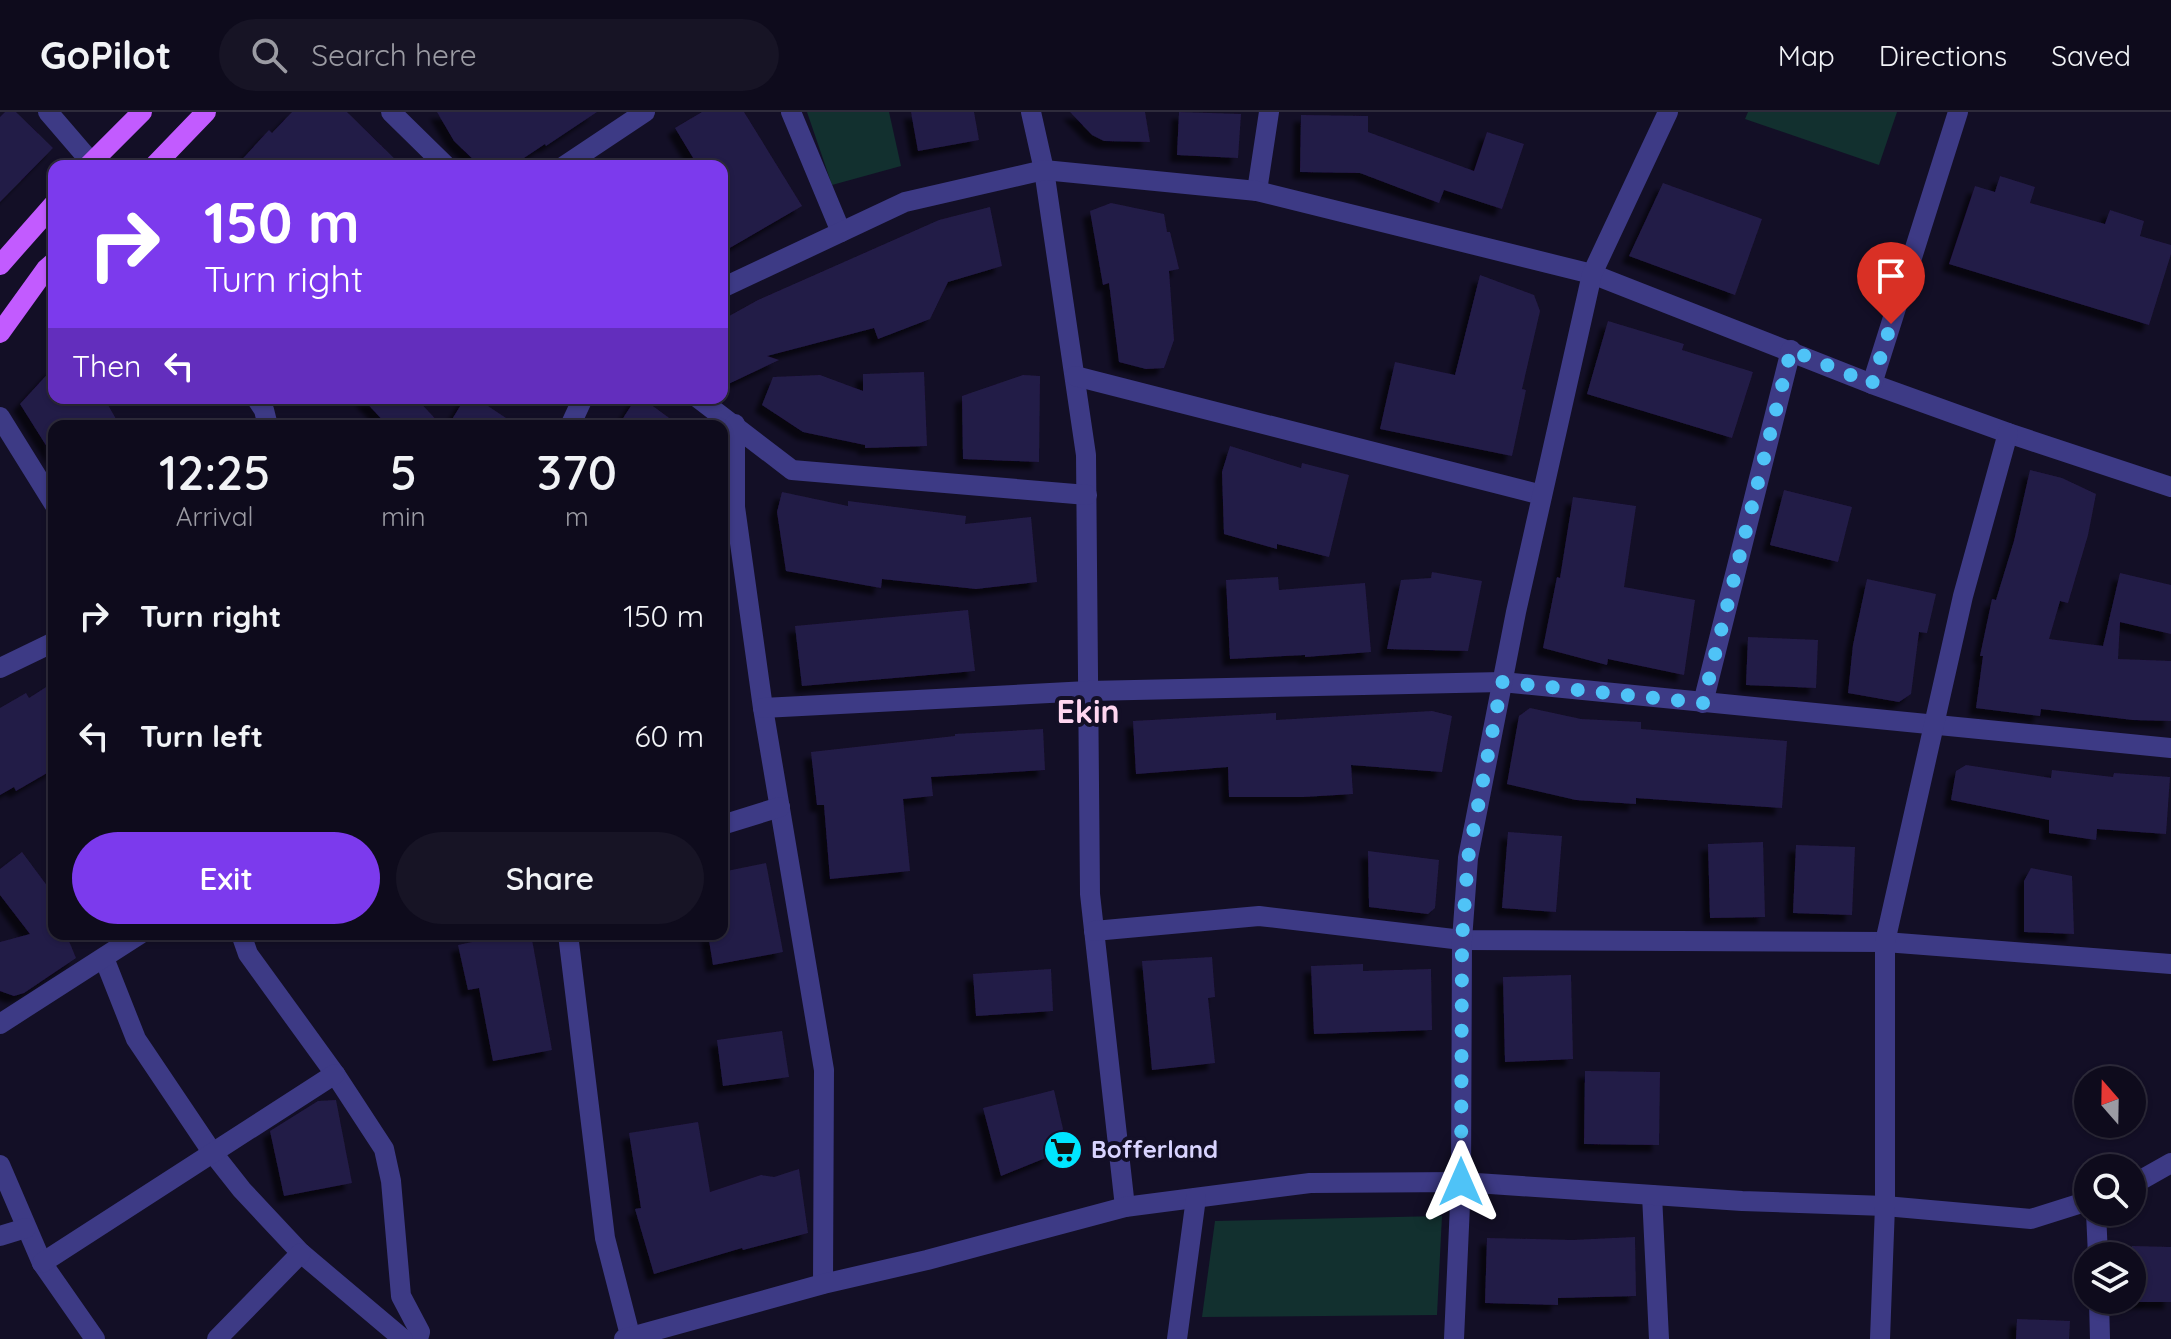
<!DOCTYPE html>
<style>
body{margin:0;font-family:Quicksand,sans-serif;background:#171425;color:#f1f3f6;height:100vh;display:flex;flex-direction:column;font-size:30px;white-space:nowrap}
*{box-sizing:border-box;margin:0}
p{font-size:26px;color:#9b9ba3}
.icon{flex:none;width:44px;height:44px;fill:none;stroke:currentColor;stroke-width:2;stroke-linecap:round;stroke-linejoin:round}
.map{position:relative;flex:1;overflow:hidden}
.drawer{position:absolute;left:48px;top:308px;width:680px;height:520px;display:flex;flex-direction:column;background:#0e0b1c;border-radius:16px;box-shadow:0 2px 6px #0004,0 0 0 2px #2e2b3b}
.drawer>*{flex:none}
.hud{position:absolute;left:48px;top:48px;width:680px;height:244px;border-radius:16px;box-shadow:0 2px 6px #0004,0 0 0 2px #2e2b3b;background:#7c3aed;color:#fff;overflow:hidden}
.needle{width:52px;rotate:340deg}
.controls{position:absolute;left:2074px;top:954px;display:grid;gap:16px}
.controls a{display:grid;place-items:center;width:72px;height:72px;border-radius:50%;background:#0e0b1c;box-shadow:0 2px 6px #0004,0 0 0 2px #2e2b3b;font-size:40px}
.pin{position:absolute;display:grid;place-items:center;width:68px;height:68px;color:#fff;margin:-82px -34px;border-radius:50% 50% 50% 0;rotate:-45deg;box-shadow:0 0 8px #0007}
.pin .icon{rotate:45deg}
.me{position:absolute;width:88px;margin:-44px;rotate:0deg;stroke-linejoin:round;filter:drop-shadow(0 0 6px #0008)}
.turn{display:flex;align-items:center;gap:28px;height:168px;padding:0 24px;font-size:36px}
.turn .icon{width:104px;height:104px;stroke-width:2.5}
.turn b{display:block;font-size:56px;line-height:68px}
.then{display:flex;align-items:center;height:76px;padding:0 24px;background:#0003;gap:16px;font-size:30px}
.eta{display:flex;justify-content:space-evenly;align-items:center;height:136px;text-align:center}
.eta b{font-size:48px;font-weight:600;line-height:56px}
.button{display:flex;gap:16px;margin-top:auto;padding:16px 24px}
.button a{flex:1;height:92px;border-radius:48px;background:#7c3aed;color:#fff;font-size:32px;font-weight:600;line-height:92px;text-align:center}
.button a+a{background:#171425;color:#f1f3f6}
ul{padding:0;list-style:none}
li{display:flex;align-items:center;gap:24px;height:120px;padding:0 24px}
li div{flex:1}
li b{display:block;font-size:30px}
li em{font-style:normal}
header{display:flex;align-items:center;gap:48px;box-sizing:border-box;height:112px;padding:0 40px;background:#0e0b1c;border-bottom:2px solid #2e2b3b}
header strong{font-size:38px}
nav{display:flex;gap:44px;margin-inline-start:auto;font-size:28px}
.search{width:560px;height:72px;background:#171425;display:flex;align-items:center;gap:20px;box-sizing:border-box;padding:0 28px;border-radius:44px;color:#9b9ba3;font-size:30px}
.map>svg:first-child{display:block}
.green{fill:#12302f}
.building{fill:#241b47;filter:url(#shadow)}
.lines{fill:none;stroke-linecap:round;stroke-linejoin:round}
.minor{stroke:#3d3a85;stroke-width:20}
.major{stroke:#c25bff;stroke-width:20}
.route{stroke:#4fc3f7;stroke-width:14;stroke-dasharray:0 25.2}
.labels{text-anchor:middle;stroke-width:8;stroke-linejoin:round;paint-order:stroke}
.poi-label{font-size:24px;font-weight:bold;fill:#d9d4ff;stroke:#130f26;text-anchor:start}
.district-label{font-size:32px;font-weight:bold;fill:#ffd6f0;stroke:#130f26}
</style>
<header>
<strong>GoPilot</strong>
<div class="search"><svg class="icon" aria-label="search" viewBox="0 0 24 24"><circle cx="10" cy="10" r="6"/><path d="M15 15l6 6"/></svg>Search here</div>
<nav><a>Map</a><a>Directions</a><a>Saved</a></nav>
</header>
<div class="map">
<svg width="2171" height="1227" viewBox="0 0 2171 1227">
<defs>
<filter id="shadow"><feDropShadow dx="-7" dy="7" stdDeviation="2" flood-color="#0009"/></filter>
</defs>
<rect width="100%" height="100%" fill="#130f26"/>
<g class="green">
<polygon points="807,0 889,0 901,54 832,73"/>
<polygon points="1748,0 1897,0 1879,53 1745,7"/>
<polygon points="1442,1104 1437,1203 1202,1205 1215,1109"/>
</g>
<g class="building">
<polygon points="5,0 16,0 53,36 0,90 0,5"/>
<polygon points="292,0 347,0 402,54 236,54 269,18 272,21"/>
<polygon points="437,0 597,0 546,34 545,32 512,54 480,54 454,29"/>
<polygon points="702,0 744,0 802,94 728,137 722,125 722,54 698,54 675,16"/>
<polygon points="911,0 974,0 979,28 918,39"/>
<polygon points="1070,0 1145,0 1150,30 1104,29 1092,23"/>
<polygon points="1179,0 1241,2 1238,46 1177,43"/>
<polygon points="1301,3 1368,4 1368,20 1474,59 1487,20 1524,32 1502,97 1444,78 1439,91 1360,61 1300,60"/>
<polygon points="2000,64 2035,75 2030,91 2105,112 2110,98 2144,109 2140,124 2171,133 2171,142 2149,213 1949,152 1975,74 1995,80"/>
<polygon points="1663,71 1762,107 1735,183 1629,144"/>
<polygon points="1111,91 1164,102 1167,120 1170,120 1179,157 1169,159 1174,228 1164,256 1146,257 1119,250 1109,171 1103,173 1090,99"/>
<polygon points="990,95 1002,154 948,170 930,207 878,227 874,216 767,244 779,248 722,275 722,208 758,188 939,108"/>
<polygon points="1480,163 1534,183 1540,199 1522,277 1526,278 1512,344 1380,317 1395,250 1455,263"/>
<polygon points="1608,209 1684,232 1682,238 1753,260 1732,326 1587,282"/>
<polygon points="54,255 54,286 104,286 120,314 54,314 54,346 20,292"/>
<polygon points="924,260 927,334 865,336 865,333 803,320 762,293 773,265 820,263 863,279 863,262"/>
<polygon points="1023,263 1040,264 1039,350 963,347 962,284"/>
<polygon points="362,286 416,286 442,314 388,314"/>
<polygon points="465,286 476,286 518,314 448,314"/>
<polygon points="636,286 642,286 680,314 618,314"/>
<polygon points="1230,334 1301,356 1302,351 1349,363 1329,445 1277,432 1277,437 1224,422 1222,360"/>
<polygon points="2030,358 2062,366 2096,382 2088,423 2068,491 2060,489 2049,527 2103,534 2120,461 2171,473 2171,522 2120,510 2118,547 2171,549 2171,609 2133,608 2041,597 2040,604 1976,596 1983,544 1980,544 1992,487 1996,488 2014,429"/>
<polygon points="1784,378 1852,395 1838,450 1770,433"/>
<polygon points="782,380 848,394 848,389 966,404 965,412 1031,405 1037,470 976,477 882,467 881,476 786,459 777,400"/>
<polygon points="1573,385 1636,394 1624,475 1695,488 1684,563 1608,547 1607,553 1543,536 1557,465 1560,466"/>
<polygon points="1432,460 1482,469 1468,539 1387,537 1401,468 1431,466"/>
<polygon points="1278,465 1279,478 1365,471 1371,540 1305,545 1305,543 1230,547 1226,468"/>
<polygon points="1867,467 1936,482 1927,521 1919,520 1911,582 1899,590 1848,581 1853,533"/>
<polygon points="968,498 975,559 802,574 795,514"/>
<polygon points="1748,525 1818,528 1816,576 1746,573"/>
<polygon points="54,570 54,657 16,679 14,675 0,683 0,596 26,581 29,586"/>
<polygon points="1530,596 1581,607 1641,610 1641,617 1787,629 1782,696 1636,686 1636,692 1576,688 1507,672 1519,604"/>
<polygon points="1432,599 1452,604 1442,660 1351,653 1353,682 1303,685 1229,685 1228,655 1136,662 1133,609 1276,601 1276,608"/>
<polygon points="1043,617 1045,658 931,665 933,684 903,687 910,759 830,767 824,693 817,693 811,640 955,624 955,622"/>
<polygon points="1966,653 2051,666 2052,658 2113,665 2114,661 2170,665 2166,722 2097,717 2096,728 2049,721 2049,708 1951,688 1956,659"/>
<polygon points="1508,720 1562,724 1556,800 1502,796"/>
<polygon points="1763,730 1765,805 1710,806 1708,732"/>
<polygon points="1796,733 1855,735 1852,803 1793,801"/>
<polygon points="1368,739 1439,748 1435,796 1428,802 1369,795"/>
<polygon points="22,740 54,783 54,822 66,822 76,846 24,881 14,884 0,879 0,830 30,822 0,783 0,757"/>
<polygon points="766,751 783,840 713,853 708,822 722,822 722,760"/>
<polygon points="2031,756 2072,764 2074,822 2024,820 2024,769"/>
<polygon points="510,822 531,822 552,938 493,949 479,876 468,878 458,833"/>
<polygon points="1212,845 1215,885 1208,886 1215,951 1152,958 1142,849"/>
<polygon points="1363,852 1363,859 1431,857 1432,918 1314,922 1311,854"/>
<polygon points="1051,857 1053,899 976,904 973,862"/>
<polygon points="1571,863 1573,947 1505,950 1503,865"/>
<polygon points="782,919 789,965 723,974 717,928"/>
<polygon points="1585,959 1660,960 1659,1033 1584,1032"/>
<polygon points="1054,978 1063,1017 1048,1045 1001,1064 983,996"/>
<polygon points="336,988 352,1071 284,1084 270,1019 318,989"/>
<polygon points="698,1010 710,1080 761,1063 774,1065 799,1057 808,1121 743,1138 742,1136 654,1162 635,1097 641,1096 629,1021"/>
<polygon points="1635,1125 1636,1184 1558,1186 1558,1193 1485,1191 1487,1126 1572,1128"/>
<polygon points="2132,1134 2171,1135 2171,1190 2132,1190"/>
<polygon points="2017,1207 2070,1209 2069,1227 2016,1227"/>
</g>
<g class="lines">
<g class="minor">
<polyline points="48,0 91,50"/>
<polyline points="391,0 446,54"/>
<polyline points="791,0 841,120"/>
<polyline points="1031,0 1044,58 1086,343 1090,782 1125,1095"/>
<polyline points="564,54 645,0"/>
<polyline points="1257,79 1269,0"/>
<polyline points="722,176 905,90 1044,58 1257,79 1592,162 1872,272 2008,321 2171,375"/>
<polyline points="1075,264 1542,383"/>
<polyline points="1872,272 1958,0"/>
<polyline points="256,286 264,298 268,314"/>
<polyline points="698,286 792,358 1087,383"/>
<polyline points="0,305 54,392"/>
<polyline points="735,312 735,395 763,596 824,958 823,1172"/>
<polyline points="570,314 583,286"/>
<polyline points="0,556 54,530"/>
<polyline points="1703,591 1791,238"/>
<polyline points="763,596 1088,579 1502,570 2171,636"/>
<polyline points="722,713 780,695"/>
<polyline points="1094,819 1259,804 1462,828 1885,830 2171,852"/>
<polyline points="241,822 248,842 335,962 384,1037 391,1069 401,1184 420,1220 418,1227"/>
<polyline points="568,822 605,1126 631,1227"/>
<polyline points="104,846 136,927 212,1040 242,1078 301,1141 403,1227"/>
<polyline points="0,912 140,822"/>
<polyline points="0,1053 42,1151 95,1227"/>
<polyline points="2132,1073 2171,1051"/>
<polyline points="1652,1083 1659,1227"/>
<polyline points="2096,1100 2098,1144"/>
<polyline points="0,1124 26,1116"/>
<polyline points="42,1151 335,962"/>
<polyline points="2099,1188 2100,1227"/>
<polyline points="217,1227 301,1141"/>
<polyline points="624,1227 823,1172 927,1148 1125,1095 1310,1071 1461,1070 1742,1089 1885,1094 2031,1107 2088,1089"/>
<polyline points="1177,1227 1196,1086"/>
<polyline points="1454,1227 1461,1070 1462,828 1468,746 1516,500 1592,162 1668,0"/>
<polyline points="1880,1227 1885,1094 1885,830 1963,484 2008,321"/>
</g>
<g class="major">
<polyline points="88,54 142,0"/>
<polyline points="154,54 206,0"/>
<polyline points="0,153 54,92"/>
<polyline points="0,221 46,157 54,150"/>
</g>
</g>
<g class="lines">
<polyline class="route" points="1461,1070 1462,828 1468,746 1502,570 1703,591 1791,238 1872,272 1891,212"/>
</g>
<defs>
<g id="supermarket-disc" transform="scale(2)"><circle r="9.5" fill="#00e5ff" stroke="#130f26"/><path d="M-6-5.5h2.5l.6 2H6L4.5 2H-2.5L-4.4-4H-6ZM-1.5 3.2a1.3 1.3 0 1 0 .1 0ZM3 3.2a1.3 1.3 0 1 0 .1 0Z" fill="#111"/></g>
</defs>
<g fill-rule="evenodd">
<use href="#supermarket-disc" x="1063" y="1038"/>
</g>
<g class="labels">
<g class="poi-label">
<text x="1091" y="1046">Bofferland</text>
</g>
<g class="district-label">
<text x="1088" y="611">Ekin</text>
</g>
</g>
</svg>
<div class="controls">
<a><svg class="needle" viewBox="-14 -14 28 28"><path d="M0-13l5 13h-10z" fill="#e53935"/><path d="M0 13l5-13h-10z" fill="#9b9ba3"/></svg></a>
<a><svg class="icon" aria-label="search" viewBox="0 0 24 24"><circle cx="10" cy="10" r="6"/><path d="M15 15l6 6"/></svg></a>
<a><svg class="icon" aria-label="layers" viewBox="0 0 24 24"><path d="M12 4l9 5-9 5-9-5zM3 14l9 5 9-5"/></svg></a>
</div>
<div class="pin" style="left:1891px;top:212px;background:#d93025"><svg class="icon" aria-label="arrive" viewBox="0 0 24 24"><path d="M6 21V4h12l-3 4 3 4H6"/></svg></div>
<svg class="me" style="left:1461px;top:1070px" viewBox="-20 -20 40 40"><path d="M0-17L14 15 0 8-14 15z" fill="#4fc3f7" stroke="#fff" stroke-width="4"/></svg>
<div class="hud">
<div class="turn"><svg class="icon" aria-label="right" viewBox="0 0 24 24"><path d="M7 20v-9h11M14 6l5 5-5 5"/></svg><div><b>150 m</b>Turn right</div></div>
<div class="then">Then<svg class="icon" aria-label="left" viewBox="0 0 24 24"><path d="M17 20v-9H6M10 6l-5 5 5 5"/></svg></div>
</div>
<section class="drawer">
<div class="eta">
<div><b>12:25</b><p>Arrival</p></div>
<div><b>5</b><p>min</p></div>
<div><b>370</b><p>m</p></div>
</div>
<ul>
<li><svg class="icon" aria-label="right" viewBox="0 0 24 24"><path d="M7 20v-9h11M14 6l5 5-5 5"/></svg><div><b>Turn right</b></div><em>150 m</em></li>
<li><svg class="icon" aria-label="left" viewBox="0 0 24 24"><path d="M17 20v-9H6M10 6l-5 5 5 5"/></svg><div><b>Turn left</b></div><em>60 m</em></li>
</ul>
<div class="button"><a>Exit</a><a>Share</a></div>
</section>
</div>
